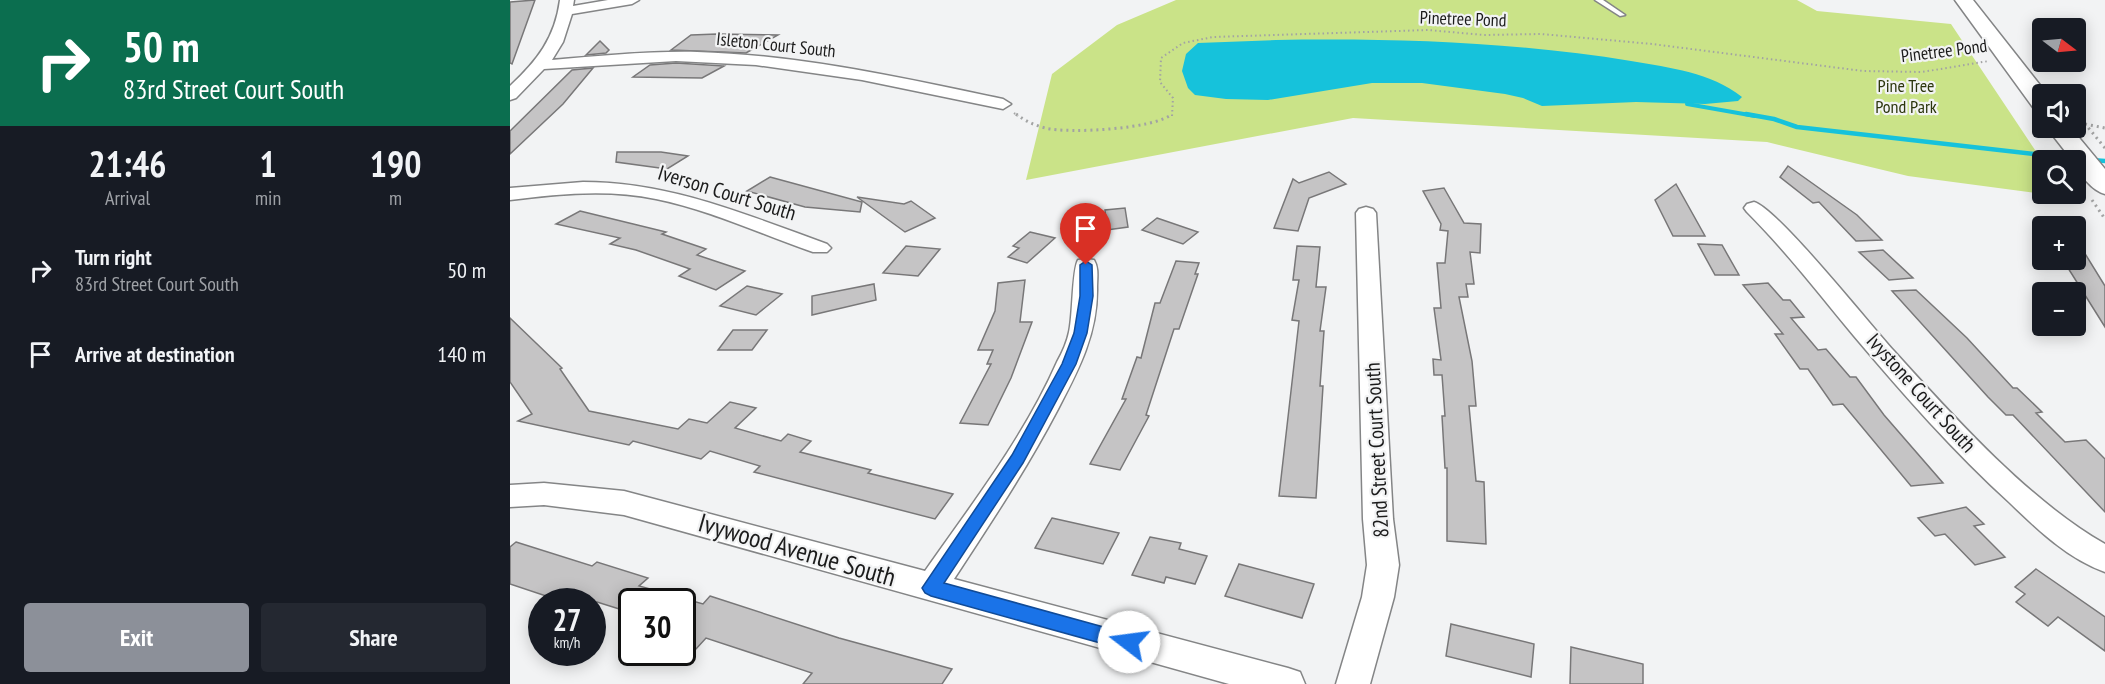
<!DOCTYPE html>
<meta charset="utf-8">
<style>
body{margin:0;font-family:"PT Sans Narrow",sans-serif;background:#242831;color:#f1f3f6;height:100vh;display:flex;flex-direction:column;font-size:22px;white-space:nowrap}
*{box-sizing:border-box;margin:0}
p{font-size:20px;color:#9ea1a6}
.icon{flex:none;width:33px;height:33px;fill:none;stroke:currentColor;stroke-width:2;stroke-linecap:round;stroke-linejoin:round}
.map{position:relative;flex:1;overflow:hidden}
.sheet{display:flex;flex-direction:column;background:#171b24;width:510px}
.sheet>*{flex:none}
.banner{background:#0b6e4f;color:#fff;overflow:hidden}
.needle{width:39px;rotate:106deg}
.buttons{position:absolute;left:1522px;top:18px;display:grid;gap:12px}
.buttons a{display:grid;place-items:center;width:54px;height:54px;border-radius:6px;background:#171b24;box-shadow:0 3px 15px #0003;font-size:30px}
.speed{position:absolute;left:18px;top:588px;display:flex;gap:12px;font-size:30px;font-weight:700;text-align:center}
.speed>*{display:grid;place-content:center;width:78px;height:78px;border-radius:50%;background:#171b24;box-shadow:0 3px 15px #0003;line-height:1}
.speed small{font-size:15px;font-weight:400}
.speed .limit{border:3px solid #111;border-radius:9px;background:#fff;color:#111}
.pin{position:absolute;display:grid;place-items:center;width:51px;height:51px;color:#fff;margin:-62px -26px;border-radius:50% 50% 50% 0;rotate:-45deg;box-shadow:0 0 6px #0007}
.pin .icon{rotate:45deg}
.me{position:absolute;width:66px;margin:-33px;rotate:285deg;stroke-linejoin:round;filter:drop-shadow(0 0 4px #0008)}
.turn{display:flex;align-items:center;gap:21px;height:126px;padding:0 24px;font-size:27px}
.turn .icon{width:78px;height:78px;stroke-width:2.5}
.turn b{display:block;font-size:42px;line-height:51px}
.eta{display:flex;justify-content:space-evenly;align-items:center;height:102px;text-align:center}
.eta b{font-size:36px;font-weight:700;line-height:42px}
.cta{display:flex;gap:12px;margin-top:auto;padding:12px 24px}
.cta a{flex:1;height:69px;border-radius:6px;background:#8c9099;color:#fff;font-size:24px;font-weight:700;line-height:69px;text-align:center}
.cta a+a{background:#242831;color:#f1f3f6}
ul{padding:0;list-style:none}
li{display:flex;align-items:center;gap:18px;height:84px;padding:0 24px}
li div{flex:1}
li b{display:block;font-size:22px}
li em{font-style:normal}
main{display:flex;flex:1;min-height:0}
.map>svg:first-child{display:block}
.green{fill:#cae388}
.water{fill:#16c2db}
.lines{fill:none;stroke-linecap:round;stroke-linejoin:round}
.stream-far1{stroke:#16c2db;stroke-width:4}
.stream{stroke:#16c2db;stroke-width:4.5}
.building{fill:#c5c4c5;stroke:#787778;stroke-width:1.5}
.service-casing{stroke:#848586;stroke-width:3}
.minor-casing{stroke:#848586;stroke-width:3}
.secondary-casing{stroke:#848586;stroke-width:3}
.path-far1{stroke:#a2a3a3;stroke-width:2;stroke-dasharray:1.5 3;stroke-linecap:butt}
.path{stroke:#a2a3a3;stroke-width:3;stroke-dasharray:2 4;stroke-linecap:butt}
.service{fill:#fff;fill-rule:evenodd}
.minor{fill:#fff;fill-rule:evenodd}
.secondary{fill:#fff;fill-rule:evenodd}
.route{fill:#1a73e8;stroke:#114b97;stroke-width:1.5}
.labels{text-anchor:middle;stroke-width:4.5;stroke-linejoin:round;paint-order:stroke}
.far-street-label{font-size:18px;fill:#1b1b1b;stroke:#f2f3f4}
.far-park-label{font-size:18px;fill:#2c360d;stroke:#f2f3f4}
.street-label{font-size:21px;fill:#1b1b1b;stroke:#f2f3f4}
.near-street-label{font-size:26px;fill:#1b1b1b;stroke:#f2f3f4}
</style>
<main>
<section class="sheet">
<div class="banner">
<div class="turn"><svg class="icon" aria-label="right" viewBox="0 0 24 24"><path d="M7 20v-9h11M14 6l5 5-5 5"/></svg><div><b>50 m</b>83rd Street Court South</div></div>
</div>
<div class="eta">
<div><b>21:46</b><p>Arrival</p></div>
<div><b>1</b><p>min</p></div>
<div><b>190</b><p>m</p></div>
</div>
<ul>
<li><svg class="icon" aria-label="right" viewBox="0 0 24 24"><path d="M7 20v-9h11M14 6l5 5-5 5"/></svg><div><b>Turn right</b><p>83rd Street Court South</p></div><em>50 m</em></li>
<li><svg class="icon" aria-label="arrive" viewBox="0 0 24 24"><path d="M6 21V4h12l-3 4 3 4H6"/></svg><div><b>Arrive at destination</b></div><em>140 m</em></li>
</ul>
<div class="cta"><a>Exit</a><a>Share</a></div>
</section>
<div class="map">
<svg width="1595" height="684" viewBox="0 0 1595 684">
<rect width="100%" height="100%" fill="#f2f3f4"/>
<polygon class="green" points="666,0 1287,0 1307,11 1441,24 1533,162 1533,194 1554,194 1557,197 1398,176 1257,142 843,118 516,180 542,74 607,25"/>
<path class="water" d="M766,40C884,38 1004,42 1121,61C1161,68 1200,72 1232,97L1228,101L1195,104L1126,102L1032,106L1013,98L995,94L912,83H862L758,100L716,99L685,95L678,88L672,71L676,54L688,43Z"/>
<g class="lines">
<polyline class="stream-far1" points="1177,104 1245,116"/>
<g class="stream">
<polyline points="1236,114 1264,119 1287,127 1567,159"/>
<polyline points="1581,160 1595,161"/>
</g>
</g>
<g class="building">
<polygon points="25,0 2,64 0,63 0,2"/>
<polygon points="181,35 207,34 268,35 236,53 161,50"/>
<polygon points="90,41 99,50 96,53 76,55"/>
<polygon points="166,63 214,66 192,78 123,77 140,65"/>
<polygon points="83,68 53,104 0,154 0,131 62,70"/>
<polygon points="107,152 151,152 178,156 157,169 106,162"/>
<polygon points="1278,166 1347,215 1372,240 1346,241 1309,202 1303,203 1270,177"/>
<polygon points="819,172 836,184 799,198 788,231 764,228 783,179 789,183"/>
<polygon points="260,177 352,202 350,212 295,207 237,191"/>
<polygon points="1166,184 1195,236 1163,236 1145,200"/>
<polygon points="934,188 954,223 971,224 970,253 960,252 964,284 956,284 958,297 949,297 962,361 966,406 959,406 966,481 974,482 976,544 937,541 937,468 935,468 932,416 935,416 932,375 924,375 923,359 931,360 924,308 931,308 927,263 935,263 938,231 930,230 931,224 913,191"/>
<polygon points="347,197 394,204 401,201 425,218 395,232"/>
<polygon points="615,208 618,227 597,230 595,210"/>
<polygon points="70,211 156,232 152,234 196,249 187,255 235,271 206,290 169,276 180,269 126,250 100,244 110,238 46,224"/>
<polygon points="647,218 688,232 673,244 632,230"/>
<polygon points="520,232 545,238 517,263 498,257 509,248 503,246"/>
<polygon points="1566,239 1595,286 1595,327 1553,260 1566,260"/>
<polygon points="1188,244 1212,245 1229,275 1205,275"/>
<polygon points="396,246 430,249 408,276 373,273"/>
<polygon points="787,246 810,247 806,287 816,287 810,331 814,331 810,386 813,386 806,498 769,496 789,321 782,320 789,280 783,280"/>
<polygon points="1373,250 1403,278 1379,280 1349,252"/>
<polygon points="666,261 689,263 685,274 688,274 669,329 664,329 636,415 639,416 610,470 580,464 616,399 612,399 627,357 631,358 645,303 650,303"/>
<polygon points="515,280 510,322 522,322 501,378 478,425 450,423 481,364 477,364 483,350 468,350 485,311 488,283"/>
<polygon points="1258,283 1273,300 1280,300 1294,317 1281,318 1308,350 1316,349 1340,377 1346,377 1374,415 1433,483 1401,486 1333,404 1323,405 1298,369 1290,369 1265,334 1273,334 1233,285"/>
<polygon points="364,284 366,300 302,315 302,296"/>
<polygon points="237,286 272,294 246,315 210,306"/>
<polygon points="1406,290 1457,338 1503,388 1507,388 1532,412 1526,413 1555,442 1576,440 1595,459 1595,512 1503,415 1496,415 1478,397 1382,291"/>
<polygon points="0,318 52,368 50,369 79,411 168,429 179,419 197,423 220,402 246,408 225,428 271,441 278,434 301,441 290,452 361,470 358,473 443,494 425,519 244,472 250,466 200,451 191,459 123,441 119,445 8,421 22,414 0,382"/>
<polygon points="223,330 257,330 242,350 208,350"/>
<polygon points="1456,507 1474,524 1464,526 1495,557 1465,565 1435,534 1425,536 1408,518"/>
<polygon points="542,518 609,533 593,564 525,548"/>
<polygon points="640,537 671,543 669,549 697,556 685,584 656,577 654,583 622,575"/>
<polygon points="6,542 82,566 87,562 138,578 129,586 166,596 166,602 122,602 122,613 87,602 54,602 0,584 0,547"/>
<polygon points="729,564 804,584 792,618 715,596"/>
<polygon points="1526,569 1595,617 1595,651 1548,617 1538,626 1506,602 1515,594 1505,587"/>
<polygon points="200,596 329,638 442,669 432,684 293,684 302,673 196,638 186,649 172,646 172,598 193,604"/>
<polygon points="941,624 1024,644 1021,677 936,656"/>
<polygon points="1061,647 1133,664 1133,684 1060,684"/>
</g>
<g class="lines">
<g class="service-casing">
<polygon id="service" points="1085,0 1093,0 1115,15 1110,16"/>
</g>
<g class="minor-casing">
<g id="minor">
<path d="M50,0H64L63,6L98,0H129L122,4L62,14L53,42L42,60C90,56 139,51 187,52C290,55 393,78 493,99L501,104L493,109L352,80L246,65L166,61L34,69L6,98L0,100V86C27,61 45,38 50,0Z"/>
<path d="M73,182C160,182 237,215 317,244L321,248L317,252H303C251,234 200,210 146,199C98,189 48,194 0,200V188Z"/>
<path d="M1244,202C1267,208 1361,326 1384,351C1441,414 1520,502 1595,544V572C1558,559 1528,530 1500,503C1444,452 1393,394 1344,336C1309,294 1276,251 1237,212L1234,208L1237,204Z"/>
<polygon points="856,207 863,209 866,213 883,519 889,565 884,597 860,684 826,684 852,597 857,565 853,519 846,213 849,209"/>
<path d="M576,259L584,260C589,268 587,278 587,287C588,334 568,371 547,411C516,470 480,524 444,579L778,668L790,672L795,684H719L114,515L34,505L0,507V485L34,483L114,491L415,571C462,504 514,437 547,362C552,353 557,342 559,332C563,316 562,270 568,260Z"/>
</g>
</g>
<g class="secondary-casing">
<g id="secondary">
<polygon points="1445,0 1463,0 1537,94 1533,94 1533,112 1525,110"/>
<path d="M1537,128H1561L1595,169V194C1583,191 1566,173 1566,160H1562Z"/>
</g>
</g>
<g class="path-far1">
<polyline points="1545,86 1552,94"/>
<polyline points="504,113 508,116"/>
<polyline points="1566,113 1568,116"/>
<polyline points="662,116 663,98 650,82 651,58 673,43 703,37 918,30 974,35 1031,34 1142,44 1353,71 1412,72 1479,61"/>
</g>
<g class="path">
<path d="M506,114C515,121 524,125 535,128C559,134 645,129 662,114"/>
<polyline points="1567,114 1595,148"/>
<polyline points="1575,124 1595,128"/>
<polyline points="1582,200 1595,219"/>
</g>
<use href="#service" class="service"/>
<use href="#minor" class="minor"/>
<use href="#secondary" class="secondary"/>
</g>
<polygon class="route" points="576,261 582,265 583,296 577,333 566,364 513,463 434,583 619,634 626,636 629,642 626,649 619,651 421,596 415,593 412,588 502,455 552,364 564,333 570,296 570,265"/>
<g class="labels">
<g class="far-street-label">
<text transform="translate(953 19) rotate(2)" y="6">Pinetree Pond</text>
<text transform="translate(266 45) rotate(6)" y="6">Isleton Court South</text>
<text transform="translate(1434 51) rotate(-7)" y="6">Pinetree Pond</text>
</g>
<g class="far-park-label">
<text x="1396" y="92">Pine Tree<tspan x="1396" dy="21">Pond Park</tspan></text>
</g>
<g class="street-label">
<text transform="translate(217 193) rotate(17)" y="7">Iverson Court South</text>
<text transform="translate(1411 393) rotate(48)" y="7">Ivystone Court South</text>
<text transform="translate(867 450) rotate(-93)" y="7">82nd Street Court South</text>
</g>
<g class="near-street-label">
<text transform="translate(287 550) rotate(16)" y="9">Ivywood Avenue South</text>
</g>
</g>
</svg>
<div class="buttons">
<a><svg class="needle" viewBox="-14 -14 28 28"><path d="M0-13l5 13h-10z" fill="#e53935"/><path d="M0 13l5-13h-10z" fill="#9ea1a6"/></svg></a>
<a><svg class="icon" aria-label="sound" viewBox="0 0 24 24"><path d="M4 9h4l5-4v14l-5-4H4zM17 9q2 3 0 6"/></svg></a>
<a><svg class="icon" aria-label="search" viewBox="0 0 24 24"><circle cx="10" cy="10" r="6"/><path d="M15 15l6 6"/></svg></a>
<a>+</a>
<a>−</a>
</div>
<div class="speed"><div>27<small>km/h</small></div><div class="limit">30</div></div>
<div class="pin" style="left:576px;top:265px;background:#d93025"><svg class="icon" aria-label="arrive" viewBox="0 0 24 24"><path d="M6 21V4h12l-3 4 3 4H6"/></svg></div>
<svg class="me" style="left:619px;top:642px" viewBox="-20 -20 40 40"><circle r="19" fill="#fff"/><path d="M0-13L10 11 0 6-10 11z" fill="#1a73e8"/></svg>
</div>
</main>
